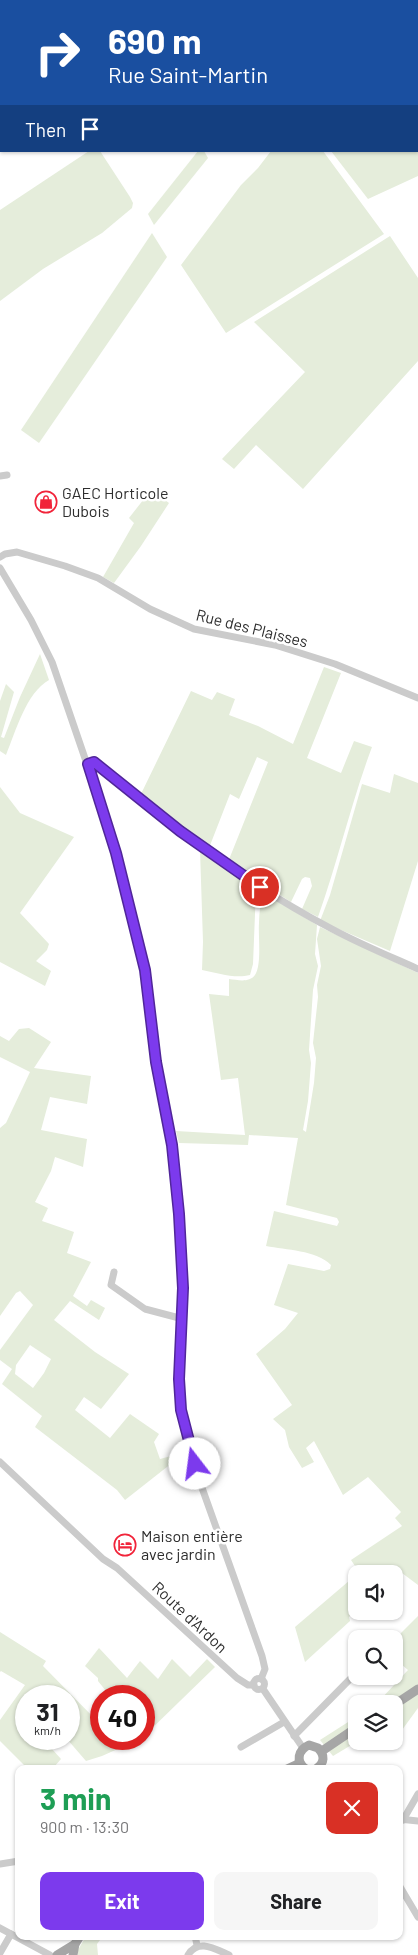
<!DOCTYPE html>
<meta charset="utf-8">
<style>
body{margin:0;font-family:Barlow,sans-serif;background:#f6f6f6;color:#202124;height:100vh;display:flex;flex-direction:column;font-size:19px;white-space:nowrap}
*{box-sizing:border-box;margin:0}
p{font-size:16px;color:#757577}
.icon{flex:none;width:28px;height:28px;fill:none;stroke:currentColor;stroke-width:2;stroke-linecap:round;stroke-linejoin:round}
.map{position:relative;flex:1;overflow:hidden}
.details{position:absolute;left:15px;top:1765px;width:388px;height:175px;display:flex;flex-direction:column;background:#fff;border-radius:10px;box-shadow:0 1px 4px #0004}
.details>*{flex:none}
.hud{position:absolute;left:0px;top:0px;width:419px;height:152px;box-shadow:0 1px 4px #0004;background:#1a4fa0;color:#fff;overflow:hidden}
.fabs{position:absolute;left:348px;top:1565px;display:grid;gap:10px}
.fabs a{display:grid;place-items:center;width:55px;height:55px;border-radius:10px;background:#fff;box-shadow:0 1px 4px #0004;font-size:25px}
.speed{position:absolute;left:15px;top:1685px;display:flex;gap:10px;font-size:25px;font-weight:700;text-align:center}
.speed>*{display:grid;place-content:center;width:65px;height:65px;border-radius:50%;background:#fff;box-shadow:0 1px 4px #0004;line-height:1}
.speed small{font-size:12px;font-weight:400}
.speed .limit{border:8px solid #d22;background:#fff;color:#111}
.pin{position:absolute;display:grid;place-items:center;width:42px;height:42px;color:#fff;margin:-21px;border:2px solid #fff;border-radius:50%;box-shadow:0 1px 5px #0007}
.me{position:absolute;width:55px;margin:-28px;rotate:345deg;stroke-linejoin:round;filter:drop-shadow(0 0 4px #0008)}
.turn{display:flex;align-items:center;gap:18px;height:105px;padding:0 25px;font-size:22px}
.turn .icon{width:65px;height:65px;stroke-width:2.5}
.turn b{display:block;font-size:35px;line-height:42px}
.then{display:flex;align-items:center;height:48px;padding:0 25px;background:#0003;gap:10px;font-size:19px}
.round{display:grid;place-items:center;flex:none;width:52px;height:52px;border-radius:10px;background:#f6f6f6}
.headline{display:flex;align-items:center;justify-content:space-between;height:85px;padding:0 25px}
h1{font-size:30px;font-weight:700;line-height:38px;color:#1e9e55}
.action{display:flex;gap:10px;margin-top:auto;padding:10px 25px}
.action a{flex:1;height:58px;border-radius:10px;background:#7c3aed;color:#fff;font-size:20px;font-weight:700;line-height:58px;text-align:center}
.action a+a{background:#f6f6f6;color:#202124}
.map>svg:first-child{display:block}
.green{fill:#e5eddb;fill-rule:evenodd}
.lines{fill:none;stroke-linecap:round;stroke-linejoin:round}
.minor{stroke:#cbcbcb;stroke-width:7}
.major{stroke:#a6a6a6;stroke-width:9}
.route-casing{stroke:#51269a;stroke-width:12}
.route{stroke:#7c3aed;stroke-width:9}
.labels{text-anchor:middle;stroke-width:5;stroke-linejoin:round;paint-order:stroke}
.poi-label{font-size:16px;fill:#2e2e2e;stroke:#fff;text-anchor:start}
.street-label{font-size:16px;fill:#2e2e2e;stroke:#fff}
</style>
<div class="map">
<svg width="418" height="1955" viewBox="0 0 418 1955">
<rect width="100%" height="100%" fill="#fff"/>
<g class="green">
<polygon points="418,75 418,176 368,199 331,151 418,151"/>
<polygon points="89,151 100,151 130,197 133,203 132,208 102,233 43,269 0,301 0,210"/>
<polygon points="198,151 204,151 208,158 154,225 148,214"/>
<polygon points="271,151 323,151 384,234 226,333 181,265 241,185 258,168"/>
<polygon points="152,233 167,257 39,443 21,430"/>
<polygon points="390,236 418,278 418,361 303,489 256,445 234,469 222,459 305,372 254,322"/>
<polygon points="151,490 169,503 141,546 114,583 103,577 134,523 129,518"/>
<path d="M40,654L49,680C26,693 16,731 6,755L0,751V701L6,684L14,692L1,737L4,738L20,697Z"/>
<path d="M324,667L341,673L307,758L341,773L354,741L372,747C351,803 338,861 318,917L302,909L312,886L310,878L305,877L302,879L291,902L228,862L268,762L257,757L239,799L230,794L209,848L140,796L191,691L212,700L217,692L235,699L229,715L258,726L293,744Z"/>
<polygon points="394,774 418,783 418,861 390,951 320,921 330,895 362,784 390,793"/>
<polygon points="0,787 20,813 74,837 20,913 49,944 47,950 36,961 51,971 45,986 0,962"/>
<path d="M200,850L256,889L253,964L250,975C235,979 218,973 202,970L203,942Z"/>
<path d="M262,892L317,925L315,954L318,966L313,990L309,1050L311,1063L308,1101L303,1130L306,1132L314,1083L316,1058L313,1043L318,997L317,985L321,966L317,939L320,927L418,973V1585L398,1570L394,1574H357L359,1572L351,1560L402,1526L395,1518L401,1512L368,1477L343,1495L314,1441L306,1448L314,1462L302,1468L289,1447L285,1430L273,1419L292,1405L256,1354L285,1329L298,1313L274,1305L288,1264L324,1271L330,1269L331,1265C316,1250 286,1250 266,1246L274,1211L337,1226L339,1222L337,1218L286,1205L298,1138L249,1135L248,1145L179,1143L176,1131L245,1135L238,1078L221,1080L209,994L229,996V979C238,980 249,983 255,975C262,964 258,936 259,923C259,913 261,902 262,892Z"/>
<path d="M29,1028L51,1042L34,1068L91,1076L87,1104L50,1097L41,1130L87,1139L83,1167L55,1157L51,1171L35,1202L48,1208L42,1221L74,1232L67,1253L91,1262L73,1296L87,1306L91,1300L105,1308L99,1320L70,1301L54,1320L95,1352L129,1374L101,1409L84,1397L75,1410L110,1438L130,1414L159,1434L154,1442L160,1459L186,1452L125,1500L117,1490L35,1427L42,1416L2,1384L12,1369L0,1360V1350L33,1305L20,1291L16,1293L0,1316V1128L6,1123L30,1072L0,1057V1036L9,1041L19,1029ZM30,1345L51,1359L44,1373L33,1388L15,1374L16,1365Z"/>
<polygon points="356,1575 356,1610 349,1617 350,1621 305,1662 295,1627"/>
<polygon points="418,1616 418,1708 394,1741 394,1704 375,1704 381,1699 408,1670 394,1658 394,1640"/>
<polygon points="0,1632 46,1661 43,1666 101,1725 101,1739 115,1739 121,1744 127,1739 140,1739 102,1756 86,1761 67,1739 69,1739 69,1696 26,1696 26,1739 43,1739 61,1759 54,1767 56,1769 28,1769 0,1741 0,1720 25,1685 1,1671 0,1672"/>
<polygon points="99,1648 127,1678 140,1661 158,1679 172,1659 190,1677 207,1659 215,1667 144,1736 144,1696 110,1696 98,1681 98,1678 85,1666"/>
<polygon points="356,1717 356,1741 358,1741 333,1756 320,1740"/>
<polygon points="86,1936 103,1936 97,1944 98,1955 78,1955 78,1950"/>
</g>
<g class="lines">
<g class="minor">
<polyline points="0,476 7,475"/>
<polyline points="0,557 5,554 17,552 65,566 98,578 150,609 194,629 275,645 335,664 418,698"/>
<polyline points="0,568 31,620 52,662 102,808 140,944 150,1000 156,1062 172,1145 179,1214 183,1288 179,1379 181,1410 201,1485 262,1656 265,1669 261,1679"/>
<path d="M88,764L93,762C168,824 246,884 332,929C360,944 389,956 418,969"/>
<polyline points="114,1272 111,1285 145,1309 183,1319"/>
<polyline points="0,1462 103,1559 117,1568 237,1678 248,1685 254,1685"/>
<circle cx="259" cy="1684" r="5.5"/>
<polyline points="263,1689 303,1748"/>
<polyline points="294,1736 356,1673"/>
<polyline points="241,1747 284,1722"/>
<polyline points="399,1819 418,1821"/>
<polyline points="403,1820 418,1794"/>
<polyline points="0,1864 19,1861"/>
<polyline points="399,1885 418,1917"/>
<polyline points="0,1928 50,1955"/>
<polyline points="195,1936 197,1945"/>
<polyline points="0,1953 11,1934"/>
<path d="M188,1955C198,1938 215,1949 229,1955"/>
</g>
<g class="major">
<polyline points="394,1705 418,1689"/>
<polyline points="322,1751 356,1728"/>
<polyline points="287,1769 300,1763"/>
<path d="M306,1769C295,1762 298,1750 309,1745L318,1748C325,1755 325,1763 316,1769"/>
<polyline points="57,1955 75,1944"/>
<polyline points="73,1955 75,1944 80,1936"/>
</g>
</g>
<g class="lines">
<g class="route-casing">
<polyline id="route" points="195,1464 181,1410 179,1379 183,1288 179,1214 172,1145 156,1062 145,970 116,853 88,764 94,762 180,831 260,887"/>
</g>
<use href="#route" class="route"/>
</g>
<defs>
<g id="shop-ring" transform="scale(1.125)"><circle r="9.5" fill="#fff" stroke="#f1243a" stroke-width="1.5"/><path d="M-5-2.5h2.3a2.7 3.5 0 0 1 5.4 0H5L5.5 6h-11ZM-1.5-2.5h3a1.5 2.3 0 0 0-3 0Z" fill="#f1243a"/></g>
<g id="hotel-ring" transform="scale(1.125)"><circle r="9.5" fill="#fff" stroke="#f1243a" stroke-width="1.5"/><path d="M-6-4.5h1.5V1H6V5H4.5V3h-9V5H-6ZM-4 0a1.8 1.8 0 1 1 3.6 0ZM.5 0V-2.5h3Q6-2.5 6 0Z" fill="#f1243a"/></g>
</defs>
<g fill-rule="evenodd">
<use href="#shop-ring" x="46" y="502"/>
<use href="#hotel-ring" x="125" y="1545"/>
</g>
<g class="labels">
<g class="poi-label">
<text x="62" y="499">GAEC Horticole<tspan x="62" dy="18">Dubois</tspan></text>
<text x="141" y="1542">Maison entière<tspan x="141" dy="18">avec jardin</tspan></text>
</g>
<g class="street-label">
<text transform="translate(252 628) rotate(14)" y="6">Rue des Plaisses</text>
<text transform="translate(190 1617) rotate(43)" y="6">Route d'Ardon</text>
</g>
</g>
</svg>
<div class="fabs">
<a><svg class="icon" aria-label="sound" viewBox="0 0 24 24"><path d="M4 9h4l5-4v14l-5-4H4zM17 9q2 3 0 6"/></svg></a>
<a><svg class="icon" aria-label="search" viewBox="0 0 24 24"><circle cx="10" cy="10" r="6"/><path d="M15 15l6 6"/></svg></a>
<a><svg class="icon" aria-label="layers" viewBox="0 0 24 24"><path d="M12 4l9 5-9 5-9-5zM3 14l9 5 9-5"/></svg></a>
</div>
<div class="speed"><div>31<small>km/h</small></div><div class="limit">40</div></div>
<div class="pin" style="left:260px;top:887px;background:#d93025"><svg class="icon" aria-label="arrive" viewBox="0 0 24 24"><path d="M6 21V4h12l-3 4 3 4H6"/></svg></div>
<svg class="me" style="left:195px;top:1464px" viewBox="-20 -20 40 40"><circle r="19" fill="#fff"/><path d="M0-13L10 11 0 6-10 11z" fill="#7c3aed"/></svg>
<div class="hud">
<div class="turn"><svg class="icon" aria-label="right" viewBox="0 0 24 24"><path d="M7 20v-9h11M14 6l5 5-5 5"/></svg><div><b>690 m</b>Rue Saint-Martin</div></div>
<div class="then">Then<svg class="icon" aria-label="arrive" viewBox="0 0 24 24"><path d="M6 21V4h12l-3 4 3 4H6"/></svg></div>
</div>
<section class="details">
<div class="headline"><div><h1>3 min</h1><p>900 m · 13:30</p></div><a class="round" style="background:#d93025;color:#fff"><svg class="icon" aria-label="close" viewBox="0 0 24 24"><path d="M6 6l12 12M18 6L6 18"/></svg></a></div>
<div class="action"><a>Exit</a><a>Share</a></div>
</section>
</div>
